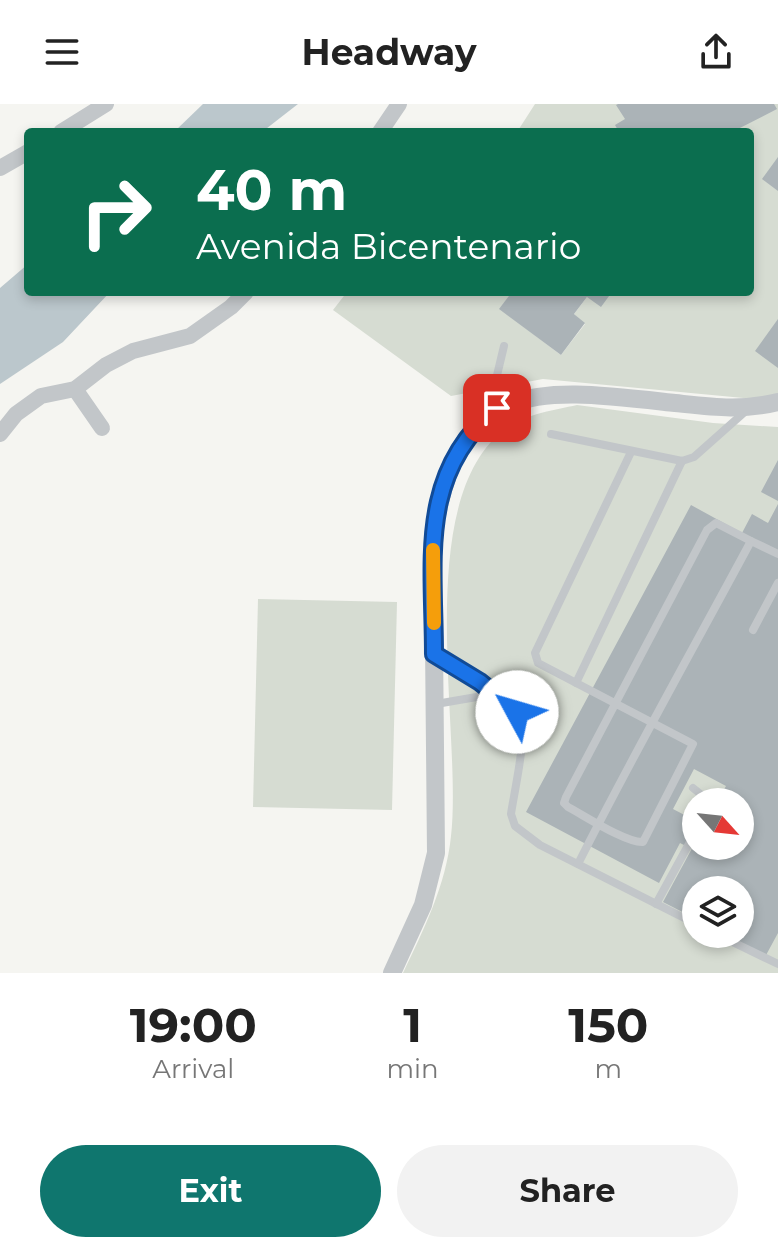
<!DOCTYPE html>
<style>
body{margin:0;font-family:Montserrat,sans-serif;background:#f2f2f2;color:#222;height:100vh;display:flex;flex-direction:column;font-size:30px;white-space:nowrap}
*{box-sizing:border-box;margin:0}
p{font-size:26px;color:#767676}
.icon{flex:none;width:44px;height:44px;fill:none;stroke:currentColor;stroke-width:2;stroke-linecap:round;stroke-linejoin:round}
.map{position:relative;height:869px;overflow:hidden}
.sheet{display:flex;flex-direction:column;background:#fff;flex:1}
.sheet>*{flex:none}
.top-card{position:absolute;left:24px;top:24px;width:730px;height:168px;border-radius:8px;box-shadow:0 4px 12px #0003;background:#0b6e4f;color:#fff;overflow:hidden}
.needle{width:52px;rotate:117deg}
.fabs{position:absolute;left:682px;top:684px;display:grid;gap:16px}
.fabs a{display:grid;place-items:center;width:72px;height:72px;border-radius:50%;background:#fff;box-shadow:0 4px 12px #0003;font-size:40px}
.pin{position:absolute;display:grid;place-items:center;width:68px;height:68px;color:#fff;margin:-34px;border-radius:16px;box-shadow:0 4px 12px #0006}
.me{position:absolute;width:88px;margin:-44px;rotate:309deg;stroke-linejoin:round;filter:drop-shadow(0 0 6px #0008)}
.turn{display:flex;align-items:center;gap:28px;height:168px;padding:0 40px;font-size:36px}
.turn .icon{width:104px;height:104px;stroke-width:2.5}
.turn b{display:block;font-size:56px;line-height:68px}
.eta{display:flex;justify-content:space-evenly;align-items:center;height:136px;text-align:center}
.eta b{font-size:48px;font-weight:700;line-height:56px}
.action{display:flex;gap:16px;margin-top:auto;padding:16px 40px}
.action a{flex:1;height:92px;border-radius:48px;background:#0f766e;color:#fff;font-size:32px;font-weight:700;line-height:92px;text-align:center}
.action a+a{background:#f2f2f2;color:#222}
header{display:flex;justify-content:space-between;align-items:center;height:104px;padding:0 40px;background:#fff;font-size:36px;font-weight:700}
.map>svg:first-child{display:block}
.green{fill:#d6dcd2;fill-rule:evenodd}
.water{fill:#bbc7cc}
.building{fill:#abb3b7}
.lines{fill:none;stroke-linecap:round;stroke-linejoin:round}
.service{stroke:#c2c6c9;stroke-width:8}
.minor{stroke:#c2c6c9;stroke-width:16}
.tertiary{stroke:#c2c6c9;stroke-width:18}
.route-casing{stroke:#114b97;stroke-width:20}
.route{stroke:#1a73e8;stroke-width:14}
.slow{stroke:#f59e0b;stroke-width:14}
</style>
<header><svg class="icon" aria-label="menu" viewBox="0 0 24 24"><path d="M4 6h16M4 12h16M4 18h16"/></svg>Headway<svg class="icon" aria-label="share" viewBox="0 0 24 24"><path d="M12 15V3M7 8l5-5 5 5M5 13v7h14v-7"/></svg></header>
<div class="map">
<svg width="778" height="869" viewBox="0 0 778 869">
<rect width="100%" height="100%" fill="#f5f5f1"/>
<g class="green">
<polygon points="535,0 778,0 778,290 754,295 543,275 451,292 333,206 347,188 512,188 500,205 561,251 585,220 574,210 587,193 612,188 750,188 750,28 517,28"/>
<path d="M577,301L713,319L778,323V869H403C424,825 446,781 451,732C463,628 409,392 508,323C526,310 555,306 577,301ZM696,698H740V742H696ZM696,786H740V830H696Z"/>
<polygon points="258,495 397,498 392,706 253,703"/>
</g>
<g class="water">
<polygon points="203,0 298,0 262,28 174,28"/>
<polygon points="28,160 28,188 110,188 63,238 0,280 0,184"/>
</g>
<g class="building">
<polygon points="618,0 774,0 777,5 732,28 619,28 615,21 625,15 616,1"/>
<polygon points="778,53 778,87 762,75"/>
<polygon points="512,188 612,188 601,203 587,193 574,210 585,219 561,251 499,205"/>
<polygon points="778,215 778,264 755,247"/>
<polygon points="778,356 778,397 761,388"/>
<polygon points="778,400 778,829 765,853 723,830 740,830 740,786 696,786 696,815 663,798 696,737 696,742 740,742 740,698 717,698 726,682 694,665 673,705 696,717 696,723 686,742 680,739 659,779 526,708 691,401 742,429 752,410 768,419"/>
</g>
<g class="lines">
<g class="service">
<polyline points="497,304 493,288 504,242"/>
<polyline points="551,330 682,357 694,353 748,305"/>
<polyline points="751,437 778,450"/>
<polyline points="753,526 778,479"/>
<path d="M435,551C456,564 515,594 521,619C526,637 514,689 511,710L515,722L540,741L696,820"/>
<polyline points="576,579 682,357"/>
<polyline points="436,600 494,590"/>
<polyline points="693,684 703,692 704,698"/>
<path d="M578,760C633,651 693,545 751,437L716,419L707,426L566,693L564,699L568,703C585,712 626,739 643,738L693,640L538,559L535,549L631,348"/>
<polyline points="656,800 696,727"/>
<polyline points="716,830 778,860"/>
</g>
<g class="minor">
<polyline points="61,28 106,0"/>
<polyline points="380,28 399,0"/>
<polyline points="0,64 28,48"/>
<polyline points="75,285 102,324"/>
<polyline points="0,330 16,310 41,292 75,285 106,261 133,247 190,232 231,203 246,188"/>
</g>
<path class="tertiary" d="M392,869L423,801L436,749L433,433C458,270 539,284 675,299C713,303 741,307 778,298"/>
</g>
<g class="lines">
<g class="route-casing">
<path id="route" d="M497,304C417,369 434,458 434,550L480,578L517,608"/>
</g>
<use href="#route" class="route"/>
<polyline class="slow" points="433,446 434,519"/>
</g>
</svg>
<div class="fabs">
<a><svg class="needle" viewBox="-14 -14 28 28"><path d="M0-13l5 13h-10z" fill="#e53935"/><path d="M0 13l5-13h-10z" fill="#767676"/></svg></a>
<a><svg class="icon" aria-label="layers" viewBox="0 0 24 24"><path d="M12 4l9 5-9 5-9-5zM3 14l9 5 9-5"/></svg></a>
</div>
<div class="pin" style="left:497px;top:304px;background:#d93025"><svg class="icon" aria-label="arrive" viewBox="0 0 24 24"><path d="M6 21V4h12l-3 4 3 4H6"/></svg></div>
<svg class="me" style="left:517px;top:608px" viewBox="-20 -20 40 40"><circle r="19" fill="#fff"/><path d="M0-13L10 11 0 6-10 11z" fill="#1a73e8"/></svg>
<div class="top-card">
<div class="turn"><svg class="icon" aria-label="right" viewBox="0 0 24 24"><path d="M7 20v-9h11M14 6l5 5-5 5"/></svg><div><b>40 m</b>Avenida Bicentenario</div></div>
</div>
</div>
<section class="sheet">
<div class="eta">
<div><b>19:00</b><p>Arrival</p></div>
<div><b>1</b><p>min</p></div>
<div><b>150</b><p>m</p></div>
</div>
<div class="action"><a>Exit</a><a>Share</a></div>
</section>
